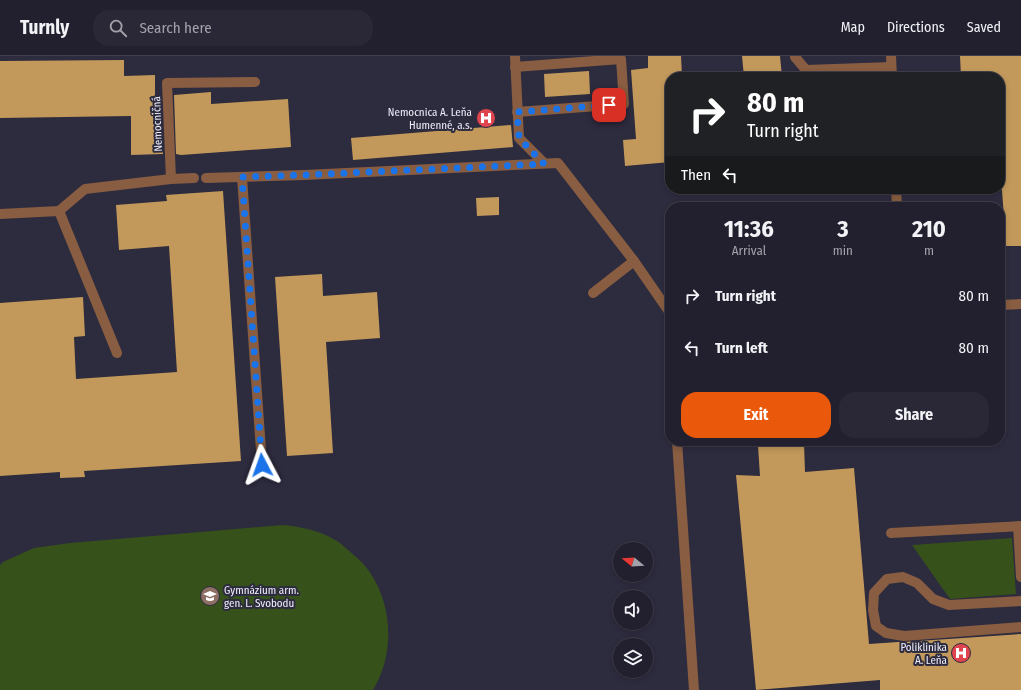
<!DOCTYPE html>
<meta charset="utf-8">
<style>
body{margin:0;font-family:"Fira Sans Condensed",sans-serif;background:#2a2836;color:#f1f3f6;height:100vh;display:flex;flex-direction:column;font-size:15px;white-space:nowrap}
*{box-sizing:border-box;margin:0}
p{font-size:13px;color:#a2a3aa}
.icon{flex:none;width:22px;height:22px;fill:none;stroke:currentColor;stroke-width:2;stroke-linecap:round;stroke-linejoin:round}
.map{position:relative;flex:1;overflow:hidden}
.panel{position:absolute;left:665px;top:146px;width:340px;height:244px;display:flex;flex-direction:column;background:#22202e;border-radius:16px;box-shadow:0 2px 6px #0003,0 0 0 1px #3f3e4a}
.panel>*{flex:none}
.top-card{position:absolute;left:665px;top:16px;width:340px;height:122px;border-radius:16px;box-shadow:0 2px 6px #0003,0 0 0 1px #3f3e4a;background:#202124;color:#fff;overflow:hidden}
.needle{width:26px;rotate:288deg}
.controls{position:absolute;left:613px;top:486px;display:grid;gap:8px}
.controls a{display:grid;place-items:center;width:40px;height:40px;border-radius:50%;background:#22202e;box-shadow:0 2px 6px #0003,0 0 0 1px #3f3e4a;font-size:20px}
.pin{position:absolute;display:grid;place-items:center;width:34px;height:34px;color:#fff;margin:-17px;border-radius:8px;box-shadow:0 2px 6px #0006}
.me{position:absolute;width:44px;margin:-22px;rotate:356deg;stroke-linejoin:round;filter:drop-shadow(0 0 3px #0008)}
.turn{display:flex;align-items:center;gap:14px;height:84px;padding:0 16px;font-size:18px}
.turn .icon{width:52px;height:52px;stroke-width:2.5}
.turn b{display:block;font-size:28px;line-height:34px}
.then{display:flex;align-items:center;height:38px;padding:0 16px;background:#0003;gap:8px;font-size:15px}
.eta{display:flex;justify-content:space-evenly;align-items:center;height:68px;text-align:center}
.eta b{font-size:24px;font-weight:700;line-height:28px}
.button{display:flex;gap:8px;margin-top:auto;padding:8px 16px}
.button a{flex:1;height:46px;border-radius:16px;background:#ea580c;color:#fff;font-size:16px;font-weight:700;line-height:46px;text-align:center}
.button a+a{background:#2a2836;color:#f1f3f6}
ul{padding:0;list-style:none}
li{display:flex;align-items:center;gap:12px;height:52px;padding:0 16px}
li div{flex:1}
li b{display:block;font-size:15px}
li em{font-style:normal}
header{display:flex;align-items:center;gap:24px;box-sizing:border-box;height:56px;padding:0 20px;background:#22202e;border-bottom:1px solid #3f3e4a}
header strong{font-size:19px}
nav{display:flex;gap:22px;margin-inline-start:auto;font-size:14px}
.search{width:280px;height:36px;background:#2a2836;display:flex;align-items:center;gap:10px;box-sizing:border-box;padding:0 14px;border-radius:16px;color:#a2a3aa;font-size:15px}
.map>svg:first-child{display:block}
.green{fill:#36511a}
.building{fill:#c2995b}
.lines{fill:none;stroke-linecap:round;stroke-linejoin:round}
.lane{stroke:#885d41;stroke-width:10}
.route{stroke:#1a73e8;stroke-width:7;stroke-dasharray:0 12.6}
.labels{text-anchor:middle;stroke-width:4;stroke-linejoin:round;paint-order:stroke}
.poi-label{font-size:11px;fill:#efeefb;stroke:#2d2b3e;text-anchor:end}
.street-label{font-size:11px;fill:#efeefb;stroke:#2d2b3e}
</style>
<header>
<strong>Turnly</strong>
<div class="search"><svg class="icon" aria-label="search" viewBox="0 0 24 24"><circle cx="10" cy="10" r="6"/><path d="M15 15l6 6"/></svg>Search here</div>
<nav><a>Map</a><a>Directions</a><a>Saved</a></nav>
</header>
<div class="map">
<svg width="1021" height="634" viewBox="0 0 1021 634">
<rect width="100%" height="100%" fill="#2d2b3e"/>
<g class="green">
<path d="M283,469C301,471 319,474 335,484C340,486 343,490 347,493C355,500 363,506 369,515C393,549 395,598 373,634H0V509L3,506L34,492L70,487Z"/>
<polygon points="1012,482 1016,538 950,543 912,489"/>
</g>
<g class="building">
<polygon points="648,0 681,0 682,21 670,21 670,106 625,110 623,84 636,83 631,14 648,12"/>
<polygon points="742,0 780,0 782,21 744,21"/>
<polygon points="960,0 1021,0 1021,190 1006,190 1002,134 1000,132 1000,60 1004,60 1002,21 961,21"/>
<polygon points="124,4 124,20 155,19 155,40 161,40 163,98 131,99 131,60 0,62 0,5"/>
<polygon points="589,15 590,38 545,41 544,18"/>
<polygon points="211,36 211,48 288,43 291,91 181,99 176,98 174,39"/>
<polygon points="511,69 513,91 353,104 351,82"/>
<polygon points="223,135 241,405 84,415 85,421 60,422 60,416 0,420 0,247 83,241 85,280 74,281 76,323 177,316 169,190 119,194 116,149 167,145 166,139"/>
<polygon points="499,141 499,159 477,160 476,142"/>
<polygon points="322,218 323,240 377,236 380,282 326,286 333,397 287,400 275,221"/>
<polygon points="804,388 805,416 854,412 869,588 898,586 904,586 1021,578 1021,634 880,634 880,624 756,634 736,419 760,420 758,390"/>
</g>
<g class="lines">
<g class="lane">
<polyline points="515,0 519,82 544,107"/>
<polyline points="795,0 795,1 806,14 891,11"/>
<polyline points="891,0 892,21"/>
<polyline points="515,11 621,3 624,48 517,56"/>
<polyline points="242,121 262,409"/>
<polyline points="206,122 304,119 558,107 634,205 670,257"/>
<polyline points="171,123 167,27 255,26"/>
<polyline points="896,133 897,151"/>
<polyline points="59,155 117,297"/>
<polyline points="0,158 59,155 85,133 171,123 194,122"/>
<polyline points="593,237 634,205"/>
<polyline points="1000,249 1021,248"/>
<polyline points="677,385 694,634"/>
<polyline points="1018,470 1021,521"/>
<polyline points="891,477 1021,470"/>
<polyline points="1021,545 949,549 933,543 917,527 903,521 887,523 874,537 873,554 876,570 886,577 904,580 1021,571"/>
</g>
</g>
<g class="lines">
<polyline class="route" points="262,409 242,121 304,119 544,108 519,82 517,56 609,49"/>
</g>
<defs>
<g id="hospital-disc" transform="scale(1)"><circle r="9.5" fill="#e0444e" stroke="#2d2b3e"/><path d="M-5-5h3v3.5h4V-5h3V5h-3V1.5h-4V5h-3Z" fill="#fff"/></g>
<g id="school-disc" transform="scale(1)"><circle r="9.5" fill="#8d6e63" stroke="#2d2b3e"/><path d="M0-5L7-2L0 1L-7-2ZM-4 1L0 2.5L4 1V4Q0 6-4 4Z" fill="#fff"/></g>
</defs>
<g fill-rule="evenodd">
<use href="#hospital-disc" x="486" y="62"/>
<use href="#school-disc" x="210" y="540"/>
<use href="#hospital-disc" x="961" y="597"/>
</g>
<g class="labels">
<g class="poi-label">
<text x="472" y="60">Nemocnica A. Leňa<tspan x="472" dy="13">Humenné, a.s.</tspan></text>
<text x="224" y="538" text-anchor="start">Gymnázium arm.<tspan x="224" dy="13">gen. L. Svobodu</tspan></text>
<text x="947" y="595">Poliklinika<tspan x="947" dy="13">A. Leňa</tspan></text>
</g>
<g class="street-label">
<text transform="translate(157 68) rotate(-92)" y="4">Nemocničná</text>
</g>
</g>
</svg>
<div class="controls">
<a><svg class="needle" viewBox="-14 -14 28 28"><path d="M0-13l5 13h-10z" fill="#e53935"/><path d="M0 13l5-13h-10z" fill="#a2a3aa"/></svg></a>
<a><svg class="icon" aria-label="sound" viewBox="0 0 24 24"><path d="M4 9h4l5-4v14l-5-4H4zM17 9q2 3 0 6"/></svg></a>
<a><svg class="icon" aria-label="layers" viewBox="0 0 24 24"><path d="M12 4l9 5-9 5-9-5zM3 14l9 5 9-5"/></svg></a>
</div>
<div class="pin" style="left:609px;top:49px;background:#d93025"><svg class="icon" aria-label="arrive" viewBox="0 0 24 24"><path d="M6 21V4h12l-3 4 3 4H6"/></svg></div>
<svg class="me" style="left:262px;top:409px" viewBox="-20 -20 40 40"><path d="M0-17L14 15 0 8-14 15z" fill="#1a73e8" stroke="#fff" stroke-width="4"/></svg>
<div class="top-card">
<div class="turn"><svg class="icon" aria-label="right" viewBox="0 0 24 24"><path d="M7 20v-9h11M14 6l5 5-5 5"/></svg><div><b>80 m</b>Turn right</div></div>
<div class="then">Then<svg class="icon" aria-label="left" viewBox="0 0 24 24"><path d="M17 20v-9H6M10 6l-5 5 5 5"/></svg></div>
</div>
<section class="panel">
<div class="eta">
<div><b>11:36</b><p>Arrival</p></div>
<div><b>3</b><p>min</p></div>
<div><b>210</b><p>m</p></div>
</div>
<ul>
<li><svg class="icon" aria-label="right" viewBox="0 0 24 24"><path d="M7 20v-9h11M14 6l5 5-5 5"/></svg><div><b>Turn right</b></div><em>80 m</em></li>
<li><svg class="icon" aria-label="left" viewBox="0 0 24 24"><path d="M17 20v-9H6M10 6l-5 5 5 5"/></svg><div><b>Turn left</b></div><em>80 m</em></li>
</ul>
<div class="button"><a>Exit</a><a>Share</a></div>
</section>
</div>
